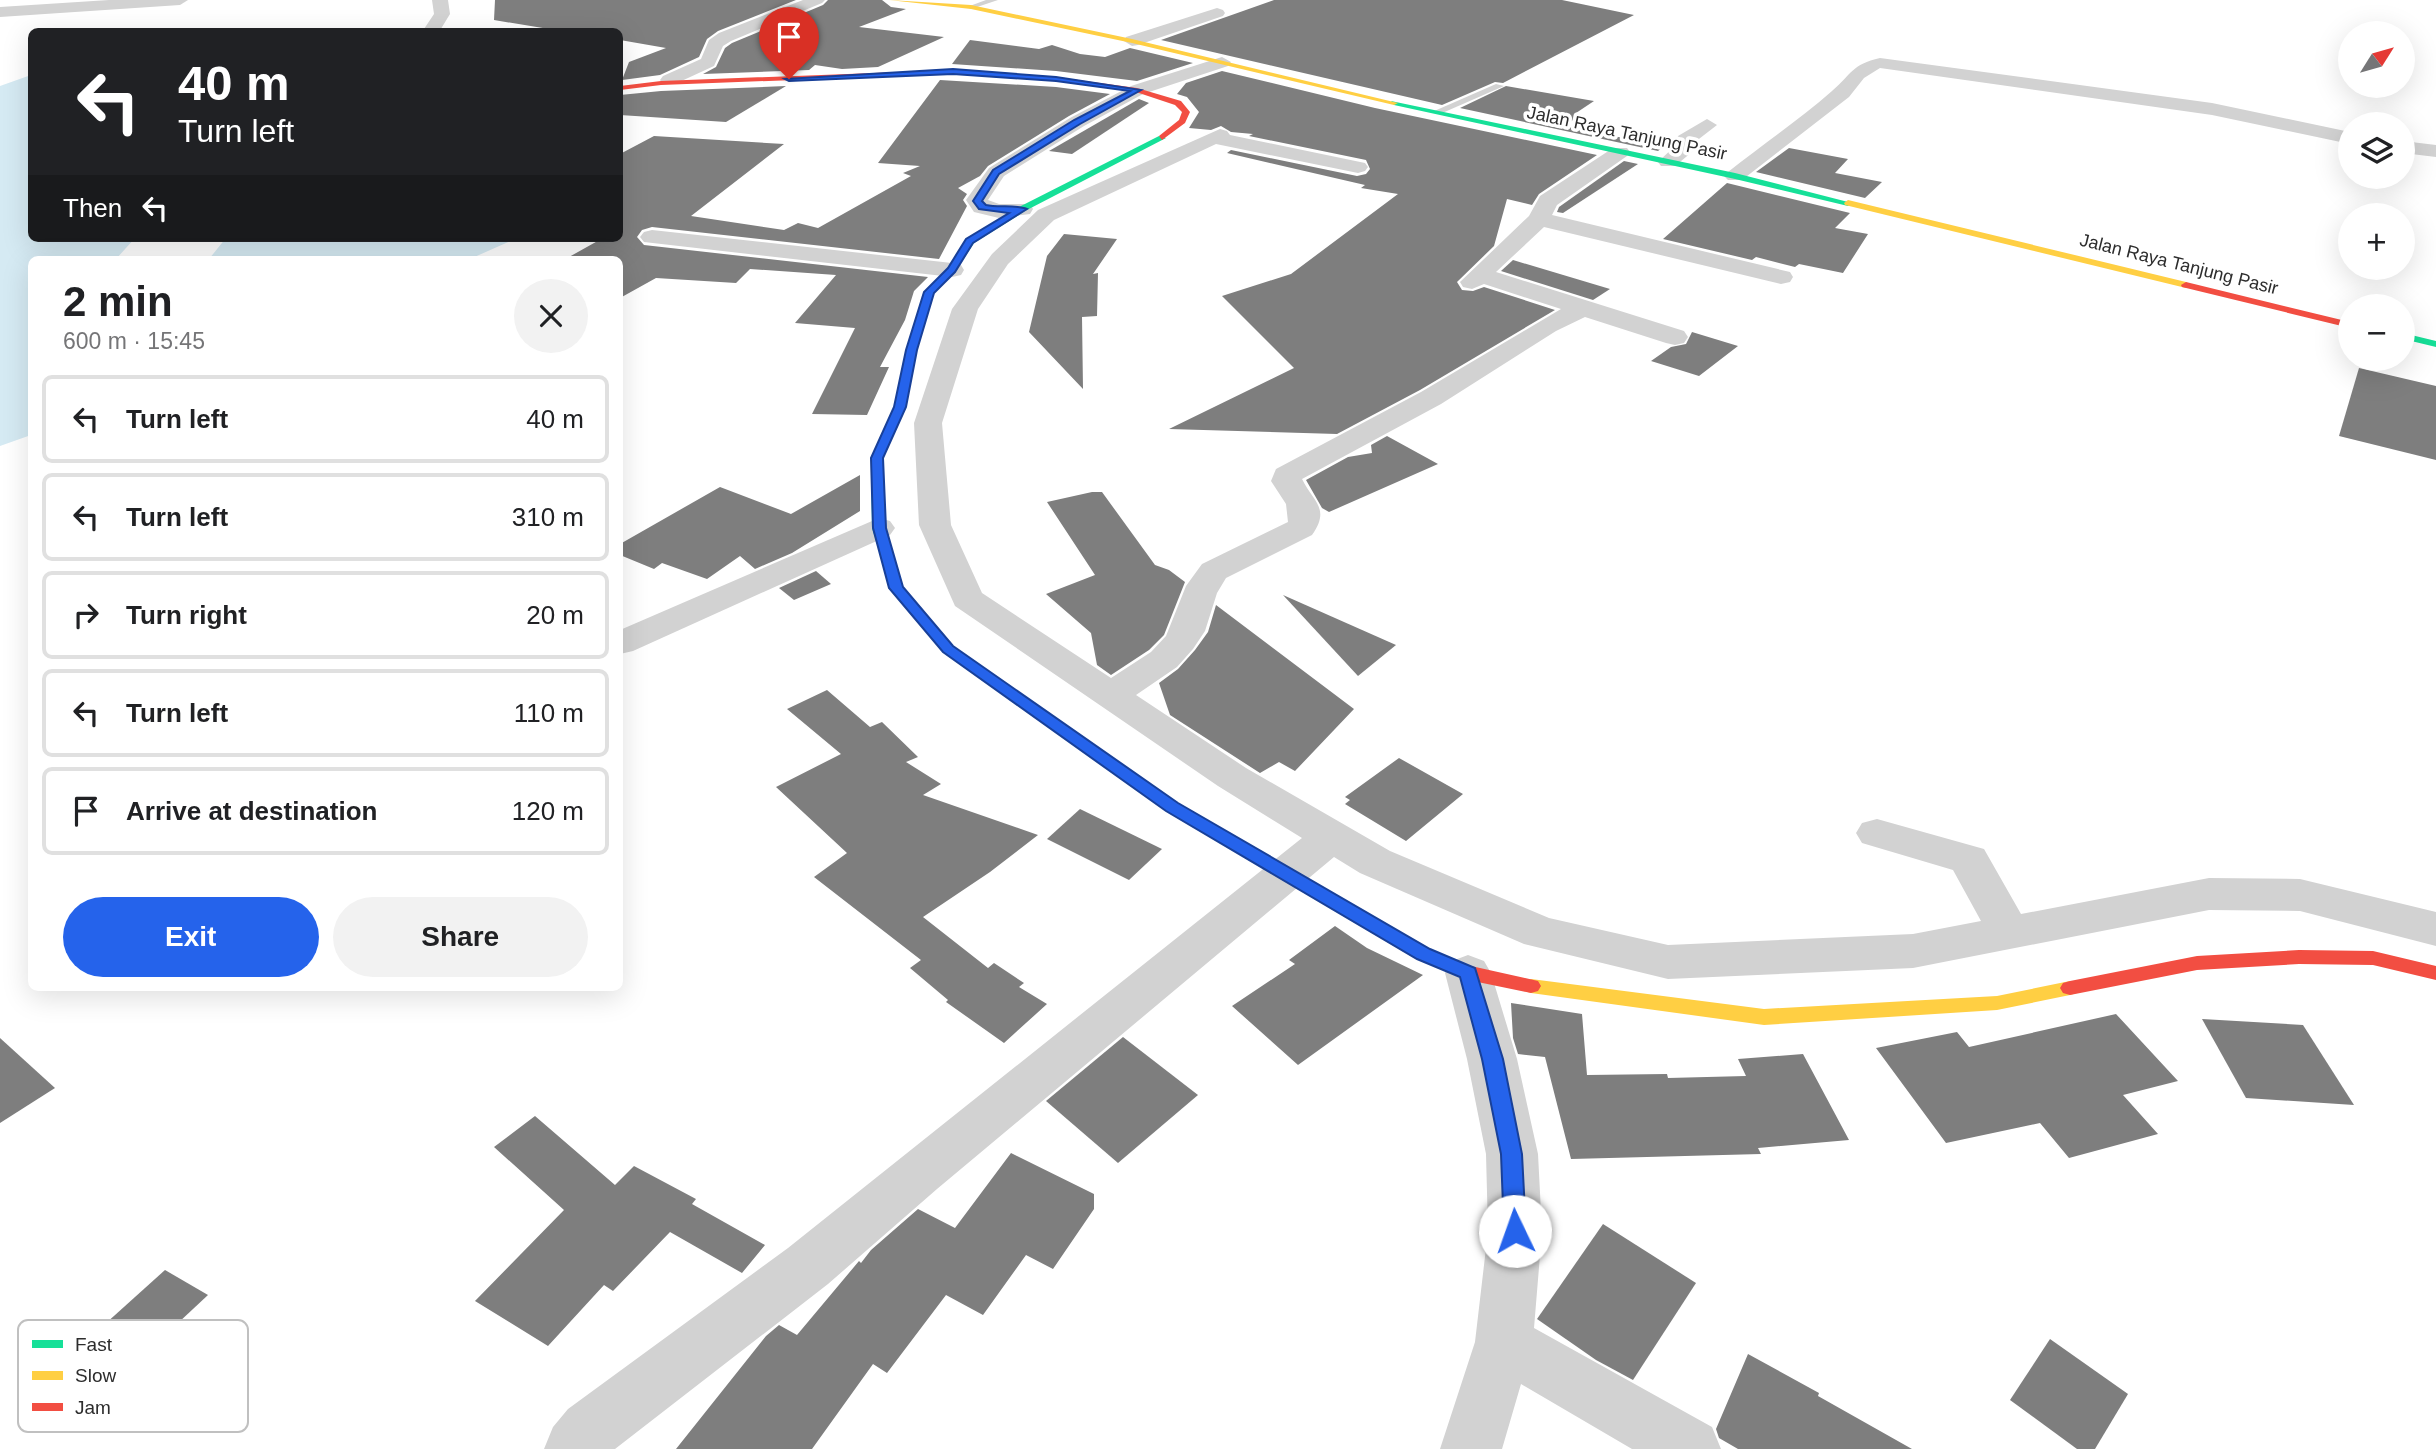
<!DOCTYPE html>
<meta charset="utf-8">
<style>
body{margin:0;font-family:Helvetica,sans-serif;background:#f2f2f2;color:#202124;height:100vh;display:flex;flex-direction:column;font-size:26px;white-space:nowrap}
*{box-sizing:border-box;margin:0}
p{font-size:23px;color:#757577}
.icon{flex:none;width:38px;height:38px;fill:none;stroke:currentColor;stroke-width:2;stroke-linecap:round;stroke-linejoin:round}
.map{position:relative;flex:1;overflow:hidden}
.details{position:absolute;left:28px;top:256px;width:595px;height:735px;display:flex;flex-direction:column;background:#fff;border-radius:10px;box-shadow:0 7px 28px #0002}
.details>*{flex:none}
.hud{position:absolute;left:28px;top:28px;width:595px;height:214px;border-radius:10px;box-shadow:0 7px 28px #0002;background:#202124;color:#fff;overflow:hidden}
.needle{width:46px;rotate:53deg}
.buttons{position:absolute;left:2338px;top:21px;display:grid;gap:14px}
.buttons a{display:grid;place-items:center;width:77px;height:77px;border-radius:50%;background:#fff;box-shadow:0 7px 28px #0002;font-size:35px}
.pin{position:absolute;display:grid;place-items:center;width:60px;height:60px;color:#fff;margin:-72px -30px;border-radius:50% 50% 50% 0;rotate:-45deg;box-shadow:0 0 7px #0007}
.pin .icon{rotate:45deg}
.me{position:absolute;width:77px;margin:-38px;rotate:357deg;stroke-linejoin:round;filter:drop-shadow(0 0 5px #0008)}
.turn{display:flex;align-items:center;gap:24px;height:147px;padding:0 35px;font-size:32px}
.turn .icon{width:91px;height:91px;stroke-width:2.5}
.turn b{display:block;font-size:49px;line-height:60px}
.then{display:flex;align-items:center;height:66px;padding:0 35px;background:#0003;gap:14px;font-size:26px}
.round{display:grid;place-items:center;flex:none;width:74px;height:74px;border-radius:37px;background:#f2f2f2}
.summary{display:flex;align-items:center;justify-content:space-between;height:119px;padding:0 35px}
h1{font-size:42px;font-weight:700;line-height:52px}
.button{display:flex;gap:14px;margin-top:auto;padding:14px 35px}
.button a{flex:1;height:80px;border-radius:42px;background:#2563eb;color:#fff;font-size:28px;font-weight:700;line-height:80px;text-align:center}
.button a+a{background:#f2f2f2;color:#202124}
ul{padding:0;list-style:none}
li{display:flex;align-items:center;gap:21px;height:88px;margin:0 14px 10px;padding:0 21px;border:4px solid #e0e0e0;border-radius:10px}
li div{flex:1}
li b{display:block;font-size:26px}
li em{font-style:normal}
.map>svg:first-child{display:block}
.water{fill:#d5eaf3}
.building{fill:#7e7e7e}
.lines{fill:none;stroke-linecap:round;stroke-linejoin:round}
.lane{fill:#d2d2d2;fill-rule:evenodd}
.street{fill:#d2d2d2;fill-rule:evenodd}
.fast{fill:#16e098;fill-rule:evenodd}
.slow{fill:#ffcf43;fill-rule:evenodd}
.jam{fill:#f24e42;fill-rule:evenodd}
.route{fill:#2563eb;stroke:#184099;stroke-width:2}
.labels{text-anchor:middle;stroke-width:7;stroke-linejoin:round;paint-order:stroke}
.far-street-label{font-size:18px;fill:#2d2d2d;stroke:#fff}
.key{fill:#fff;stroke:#c0c0c0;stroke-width:2}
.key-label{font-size:19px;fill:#2d2d2d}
</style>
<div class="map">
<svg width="2436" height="1449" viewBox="0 0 2436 1449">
<rect width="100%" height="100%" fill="#fff"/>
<g class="water">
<polygon points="31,75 32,238 135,238 116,259 32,259 31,435 0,446 0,86"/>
<polygon points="226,238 517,238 470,259 209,259"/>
</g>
<g class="building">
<polygon points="495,0 796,0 718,31 707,39 699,57 660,75 622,80 629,62 666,48 620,40 620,32 567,32 494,20"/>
<polygon points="828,0 882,0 891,7 906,9 859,27 944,37 878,67 842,69 815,65 809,70 703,74 716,67 725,48 732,43 823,5"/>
<polygon points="1274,0 1562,0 1634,15 1503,83 1495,82 1442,105 1161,40"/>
<polygon points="970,40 1039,49 1052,45 1080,54 1105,57 1130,48 1193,63 1137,81 1056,71 952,64"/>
<polygon points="1222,71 1375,108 1597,155 1539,194 1532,205 1507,199 1494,246 1457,282 1462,290 1473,291 1484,287 1555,310 1420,390 1337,434 1169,429 1294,368 1222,296 1291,274 1398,194 1361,188 1365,185 1227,153 1231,150 1357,176 1366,174 1370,169 1366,160 1249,136 1253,134 1231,132 1221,126 1211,130 1189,128 1199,112 1187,97 1177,94 1186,83"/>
<polygon points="940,80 1056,87 1110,94 1069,116 988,166 980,176 958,188 967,194 963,200 967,206 939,259 652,227 642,230 637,237 644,245 928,277 914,291 905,320 880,367 889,367 867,415 812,414 855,328 795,323 836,275 750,269 736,283 656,278 620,298 620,259 569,257 603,238 620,238 620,154 654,136 784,144 691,216 784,230 798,223 818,228 911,176 903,173 920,166 878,163"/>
<polygon points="786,86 726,122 620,115 620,95 661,91"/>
<polygon points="1506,86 1594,101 1576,113 1582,115 1563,126 1664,146 1658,151 1460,108"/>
<polygon points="1139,99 1149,103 1072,154 1049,151"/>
<polygon points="1789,148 1848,159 1835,173 1882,182 1865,198 1756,172"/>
<polygon points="1624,161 1638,164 1563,213 1557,212 1559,207"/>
<polygon points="1727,183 1850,213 1835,228 1868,234 1843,273 1799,264 1795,267 1756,257 1752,260 1663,239"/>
<polygon points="1064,234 1117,239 1093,274 1098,273 1097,316 1082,317 1083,389 1029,332 1047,256"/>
<polygon points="1513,260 1610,289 1593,300 1501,271"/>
<polygon points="1692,332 1738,346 1699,376 1651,361 1671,347 1686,344"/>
<polygon points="2359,368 2436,386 2436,460 2339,436"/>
<polygon points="1387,436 1438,464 1329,512 1322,508 1306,480 1348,457 1372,453 1371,445"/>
<polygon points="860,475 860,511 792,553 755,569 740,556 707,579 662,563 654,569 620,555 620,544 720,487 791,514"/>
<polygon points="1092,492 1102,492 1155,565 1169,570 1185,582 1164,635 1149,650 1111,675 1097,665 1091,633 1046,594 1095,575 1047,502"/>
<polygon points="816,571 831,584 794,600 779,588"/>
<polygon points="1283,595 1396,645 1358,676"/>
<polygon points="1216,605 1354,709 1295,771 1279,762 1260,773 1170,715 1159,683 1178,669 1195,650 1208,632"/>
<polygon points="827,690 870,727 882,722 918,757 906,762 941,784 923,795 1038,835 990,872 923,917 988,968 994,963 1024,983 1019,987 1047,1004 1004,1043 946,1002 948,1000 910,968 921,960 814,877 847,853 776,787 841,754 787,709"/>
<polygon points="1399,758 1463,794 1406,841 1345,804 1350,800 1345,797"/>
<polygon points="1080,809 1162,849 1129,880 1047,839"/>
<polygon points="1335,926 1367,948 1423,975 1298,1065 1232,1006 1295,964 1289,960"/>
<polygon points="1511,1003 1582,1014 1587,1075 1667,1074 1668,1078 1746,1076 1738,1059 1803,1054 1849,1140 1758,1148 1761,1154 1571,1159 1545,1057 1518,1054 1513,1038"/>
<polygon points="2116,1014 2178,1081 2123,1095 2158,1134 2069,1158 2040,1123 1946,1143 1876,1048 1957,1032 1969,1047"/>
<polygon points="2202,1019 2303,1025 2354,1105 2246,1098"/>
<polygon points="1123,1037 1198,1095 1118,1163 1046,1101"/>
<polygon points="0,1038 55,1088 0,1123"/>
<polygon points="535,1116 615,1185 634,1166 696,1199 692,1204 765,1245 742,1273 670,1232 613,1291 604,1285 548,1346 475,1301 564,1210 494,1147"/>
<polygon points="1011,1153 1094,1194 1094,1209 1053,1269 1026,1255 983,1315 946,1295 887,1373 873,1364 812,1449 676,1449 766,1336 779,1325 797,1335 859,1261 861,1263 871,1250 918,1209 955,1228"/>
<polygon points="1603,1224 1696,1283 1633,1380 1596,1360 1537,1319"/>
<polygon points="165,1270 208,1295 87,1408 44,1379"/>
<polygon points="2050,1339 2128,1394 2095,1449 2077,1449 2010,1400"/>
<polygon points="1748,1354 1819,1393 1818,1396 1912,1449 1738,1449 1719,1438 1716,1429"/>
</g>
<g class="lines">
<g class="lane">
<polygon points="986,0 998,0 971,9 967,7"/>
<polygon points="1496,84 1504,86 1440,114 1432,112"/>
</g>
<g class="street">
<polygon points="109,0 188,0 180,5 0,17 0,7"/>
<polygon points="432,0 448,0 450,14 439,32 422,32 434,14"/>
<polygon points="803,0 825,0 822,3 731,41 723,46 714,66 675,84 663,84 660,80 663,76 701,59 709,40 719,33"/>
<polygon points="1217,8 1223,10 1225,13 1223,16 1138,45 1132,46 1124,41 1126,37"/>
<polygon points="1222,57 1231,62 1228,66 1143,94 1084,126 1004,176 988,200 999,204 1030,204 1033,209 1030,214 999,218 974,212 966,200 989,168 1070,118 1131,86"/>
<path d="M1880,58L2212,103L2350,132V144L2212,115L1880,68L1864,78L1849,97L1742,180H1728L1724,176L1728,172C1762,145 1799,120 1832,91C1851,75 1852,64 1880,58Z"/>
<polygon points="1707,119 1717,125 1695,142 1692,152 1675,166 1661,166 1658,162 1675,146 1678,136"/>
<path d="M1220,129L1227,131L1230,135L1365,163L1368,167L1365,171L1358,173L1216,144L1054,220L1008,264L978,309L942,423L951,525L982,593L1111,678L1151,652L1166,636L1186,586L1202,564L1288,522L1286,504L1271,481L1276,469L1421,392L1561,309L1484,284L1472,289L1463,287L1460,282L1529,216L1540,196L1613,148H1627L1630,152L1627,156L1557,205L1552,215L1790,272L1793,277L1790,282L1781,284L1544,227L1496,272L1684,331L1688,337L1684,343L1675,345L1666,343L1585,317L1556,331L1441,404L1302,479C1313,502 1331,508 1312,535L1226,578L1217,593L1205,631L1193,649L1177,667L1136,695L1246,768L1390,851L1549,918L1668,945L1913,934L1981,921L1953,870L1862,843L1856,833L1862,823L1877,819L1984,849L2021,914L2209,878L2300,879L2436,912V946L2300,911L2209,910L1913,968L1668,979L1524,944L1360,873L1334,857L937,1189L828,1284L615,1449H544L553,1427L568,1409L788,1248L1302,838L1218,786L955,606L919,525L914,423L952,309L992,254L1038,210Z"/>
<polygon points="2403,141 2436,145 2436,157 2403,153"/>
<polygon points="652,230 952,263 961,265 964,270 961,275 952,277 644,242 640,237 644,232"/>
<polygon points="879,518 890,521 895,528 890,535 633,651 620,654 620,630"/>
<polygon points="1468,955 1484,961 1491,973 1517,1059 1538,1154 1542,1231 1534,1328 1712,1427 1721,1449 1632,1449 1521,1384 1502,1449 1440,1449 1475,1342 1488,1231 1486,1154 1467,1059 1445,973 1452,961"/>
</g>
<g class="fast">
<polygon points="1391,101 1735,173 1852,203 1848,206 1735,179 1394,105"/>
<polygon points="1159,136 1166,138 1025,211 974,243 955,272 934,293 916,350 906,407 883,458 886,528 899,573 892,577 887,576 872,528 871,458 894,407 906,350 924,292 948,268 967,239 1019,207"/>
<polygon points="2403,333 2436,341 2436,347 2403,339"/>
</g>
<g class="slow">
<polygon points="889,0 971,5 1132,39 1398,103 1394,105 1132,43 971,9"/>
<polygon points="1848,200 2186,282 2191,285 2186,288 1845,205 1844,203"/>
<polygon points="892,569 897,570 903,587 953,646 1178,803 1261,852 1264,856 1261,860 1249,860 1166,811 943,652 891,591 885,573"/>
<polygon points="1531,979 1764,1009 1997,996 2070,981 2077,983 2080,988 2077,993 2070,995 1997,1010 1764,1025 1531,993 1524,991 1521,986 1524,981"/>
</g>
<g class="jam">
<polygon points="953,70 1056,77 1137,88 1181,101 1190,112 1185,123 1162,140 1159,136 1179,120 1182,112 1175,105 1136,92 1056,81 953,74 661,85 620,90 620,86 661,81"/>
<polygon points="2186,282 2350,322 2350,328 2182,287 2181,285"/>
<polygon points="1255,850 1430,949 1471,966 1538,981 1541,986 1538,991 1531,993 1468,980 1416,959 1249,860 1246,856 1249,852"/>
<polygon points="2299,950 2373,951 2436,966 2436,980 2373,965 2299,964 2197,970 2070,995 2063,993 2060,988 2063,983 2070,981 2197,956"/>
</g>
</g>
<path class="route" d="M953,69L1056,77L1141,90L1080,124L999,174L982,201L986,205C998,208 1016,204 1027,209L973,243L955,272L934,293L917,350L906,407L883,458L886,528L903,587L953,646L1178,803L1430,949L1475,968L1503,1059L1522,1154L1526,1231L1523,1238L1515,1241L1507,1238L1504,1231L1501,1154L1482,1059L1460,977L1417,959L1166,811L943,652L889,588L873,528L871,458L894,407L906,350L924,292L948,268L966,239L1009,213L979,209L973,201L993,170L1074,120L1130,91L1056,81L953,74L789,81L785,79Z"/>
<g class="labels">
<g class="far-street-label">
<text transform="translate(1627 133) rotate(12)" y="6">Jalan Raya Tanjung Pasir</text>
<text transform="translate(2179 264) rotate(14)" y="6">Jalan Raya Tanjung Pasir</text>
</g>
</g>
<rect x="18" y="1320" width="230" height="112" rx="10" class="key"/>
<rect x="32" y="1340" width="31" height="8" fill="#16e098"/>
<rect x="32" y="1371" width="31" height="9" fill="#ffcf43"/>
<rect x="32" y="1403" width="31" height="8" fill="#f24e42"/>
<g class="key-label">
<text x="75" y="1351">Fast</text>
<text x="75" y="1382">Slow</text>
<text x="75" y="1414">Jam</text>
</g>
</svg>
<div class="buttons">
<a><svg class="needle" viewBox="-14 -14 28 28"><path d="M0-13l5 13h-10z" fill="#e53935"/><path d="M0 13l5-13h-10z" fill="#757577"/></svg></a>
<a><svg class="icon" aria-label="layers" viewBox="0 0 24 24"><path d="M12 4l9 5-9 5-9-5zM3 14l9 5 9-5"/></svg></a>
<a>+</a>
<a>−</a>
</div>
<div class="pin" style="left:789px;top:79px;background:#d93025"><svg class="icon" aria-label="arrive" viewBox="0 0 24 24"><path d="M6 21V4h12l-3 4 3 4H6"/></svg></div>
<svg class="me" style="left:1515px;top:1231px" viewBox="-20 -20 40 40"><circle r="19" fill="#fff"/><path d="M0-13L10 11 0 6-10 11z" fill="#2563eb"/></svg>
<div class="hud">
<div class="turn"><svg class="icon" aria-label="left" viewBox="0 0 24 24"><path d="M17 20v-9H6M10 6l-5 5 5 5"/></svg><div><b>40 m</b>Turn left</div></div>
<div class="then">Then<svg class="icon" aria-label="left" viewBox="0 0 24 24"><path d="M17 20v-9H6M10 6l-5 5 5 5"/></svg></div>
</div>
<section class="details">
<div class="summary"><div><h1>2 min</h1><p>600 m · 15:45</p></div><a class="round"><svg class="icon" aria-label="close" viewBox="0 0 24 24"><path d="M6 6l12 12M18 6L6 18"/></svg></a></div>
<ul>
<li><svg class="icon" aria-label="left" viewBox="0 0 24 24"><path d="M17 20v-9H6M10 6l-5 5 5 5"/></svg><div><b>Turn left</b></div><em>40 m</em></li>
<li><svg class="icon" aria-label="left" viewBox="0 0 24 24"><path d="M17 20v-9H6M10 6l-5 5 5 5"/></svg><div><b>Turn left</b></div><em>310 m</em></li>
<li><svg class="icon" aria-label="right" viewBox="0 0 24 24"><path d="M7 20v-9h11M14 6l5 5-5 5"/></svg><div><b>Turn right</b></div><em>20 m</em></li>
<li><svg class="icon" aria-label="left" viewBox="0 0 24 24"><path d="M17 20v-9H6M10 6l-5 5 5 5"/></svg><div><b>Turn left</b></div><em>110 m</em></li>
<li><svg class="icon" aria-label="arrive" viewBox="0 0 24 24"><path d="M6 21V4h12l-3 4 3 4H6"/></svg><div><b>Arrive at destination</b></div><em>120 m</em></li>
</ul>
<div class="button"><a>Exit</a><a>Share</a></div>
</section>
</div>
